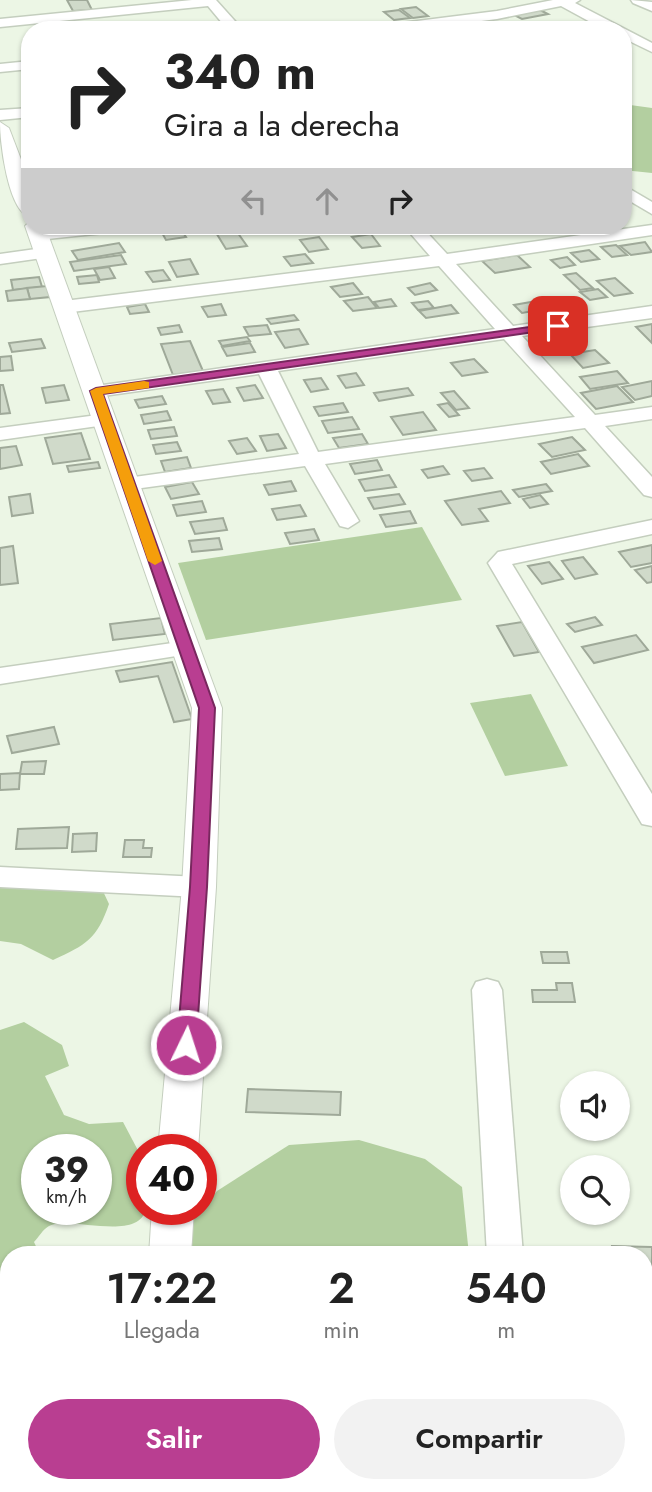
<!DOCTYPE html>
<html lang="es">
<style>
body{margin:0;font-family:Jost,sans-serif;background:#f2f2f2;color:#222;height:100vh;display:flex;flex-direction:column;font-size:26px;white-space:nowrap}
*{box-sizing:border-box;margin:0}
p{font-size:23px;color:#767676}
.icon{flex:none;width:38px;height:38px;fill:none;stroke:currentColor;stroke-width:2;stroke-linecap:round;stroke-linejoin:round}
.map{position:relative;flex:1;overflow:hidden}
.side{position:absolute;left:0px;top:1246px;width:653px;height:247px;display:flex;flex-direction:column;background:#fff;border-radius:28px 28px 0 0;box-shadow:0 2px 5px #0004}
.side>*{flex:none}
.guide{position:absolute;left:21px;top:21px;width:611px;height:214px;border-radius:28px;box-shadow:0 2px 5px #0004;background:#fff;color:#222;overflow:hidden}
.controls{position:absolute;left:560px;top:1071px;display:grid;gap:14px}
.controls a{display:grid;place-items:center;width:70px;height:70px;border-radius:50%;background:#fff;box-shadow:0 2px 5px #0004;font-size:35px}
.speed{position:absolute;left:21px;top:1134px;display:flex;gap:14px;font-size:35px;font-weight:700;text-align:center}
.speed>*{display:grid;place-content:center;width:91px;height:91px;border-radius:50%;background:#fff;box-shadow:0 2px 5px #0004;line-height:1}
.speed small{font-size:18px;font-weight:400}
.speed .limit{border:10px solid #d22;background:#fff;color:#111}
.pin{position:absolute;display:grid;place-items:center;width:60px;height:60px;color:#fff;margin:-30px;border-radius:14px;box-shadow:0 4px 10px #0006}
.me{position:absolute;width:77px;margin:-38px;rotate:4deg;stroke-linejoin:round;filter:drop-shadow(0 0 5px #0008)}
.turn{display:flex;align-items:center;gap:24px;height:147px;padding:0 28px;font-size:32px}
.turn .icon{width:91px;height:91px;stroke-width:2.5}
.turn b{display:block;font-size:49px;line-height:60px}
.lanes{display:flex;align-items:center;height:66px;padding:0 28px;background:#0003;justify-content:center;gap:35px;direction:ltr}
.lanes .off{opacity:.35}
.eta{display:flex;justify-content:space-evenly;align-items:center;height:119px;text-align:center}
.eta b{font-size:42px;font-weight:600;line-height:49px}
.button{display:flex;gap:14px;margin-top:auto;padding:14px 28px}
.button a{flex:1;height:80px;border-radius:42px;background:#b93e91;color:#fff;font-size:28px;font-weight:600;line-height:80px;text-align:center}
.button a+a{background:#f2f2f2;color:#222}
.map>svg:first-child{display:block}
.green{fill:#b3cfa0;fill-rule:evenodd}
.building{fill:#d0daca;stroke:#9fa999;stroke-width:2}
.lines{fill:none;stroke-linecap:round;stroke-linejoin:round}
.minor-casing{stroke:#c4cebe;stroke-width:3}
.tertiary-casing{stroke:#c4cebe;stroke-width:2}
.secondary-casing{stroke:#c4cebe;stroke-width:2}
.minor{fill:#fff;fill-rule:evenodd}
.tertiary{fill:#fff;fill-rule:evenodd}
.secondary{fill:#d6eac3;fill-rule:evenodd}
.route{fill:#b93e91;stroke:#78285e;stroke-width:2}
.slow{fill:#f59e0b}
</style>
<div class="map">
<svg width="652" height="1492" viewBox="0 0 652 1492">
<rect width="100%" height="100%" fill="#ecf6e5"/>
<g class="green">
<polygon points="623,104 652,108 652,173 623,170"/>
<polygon points="422,527 462,600 206,640 178,563"/>
<polygon points="531,694 568,766 505,776 470,703"/>
<path d="M0,882L101,887L109,904C97,939 86,945 53,960L21,944L0,941Z"/>
<path d="M24,1022L62,1045L69,1066L45,1076L64,1115L89,1124L123,1122L142,1158V1209H146C138,1243 69,1215 49,1226C43,1229 38,1238 34,1242L40,1255H9V1306L3,1308L0,1304V1030ZM37,1150H96V1209H37Z"/>
<polygon points="359,1140 425,1159 462,1187 469,1255 187,1255 189,1225 217,1191 289,1145"/>
</g>
<g class="building">
<polygon points="67,0 87,0 92,10 73,11"/>
<polygon points="416,7 428,16 413,18 401,9"/>
<polygon points="399,10 410,18 394,20 384,12"/>
<polygon points="540,10 548,14 522,19 514,15"/>
<polygon points="180,228 186,237 166,240 161,231"/>
<polygon points="235,229 247,246 226,249 215,231"/>
<polygon points="371,234 380,246 362,248 352,237"/>
<polygon points="319,237 328,249 309,252 300,240"/>
<polygon points="645,242 652,252 631,255 620,246"/>
<polygon points="119,243 125,252 78,260 72,251"/>
<polygon points="616,245 627,255 612,257 601,247"/>
<polygon points="589,250 599,259 581,262 571,253"/>
<polygon points="305,254 313,263 291,266 284,257"/>
<polygon points="121,255 126,264 74,271 70,262"/>
<polygon points="517,255 530,267 495,273 482,261"/>
<polygon points="567,257 575,265 560,268 551,260"/>
<polygon points="190,259 198,274 177,277 169,262"/>
<polygon points="109,267 115,278 100,280 94,269"/>
<polygon points="163,270 170,280 153,282 146,272"/>
<polygon points="576,273 593,288 580,290 564,275"/>
<polygon points="97,275 99,282 79,284 77,277"/>
<polygon points="39,277 42,287 13,290 11,280"/>
<polygon points="615,278 632,293 614,296 597,281"/>
<polygon points="353,283 362,294 340,297 331,287"/>
<polygon points="430,283 437,290 415,295 408,288"/>
<polygon points="47,286 50,297 30,299 27,288"/>
<polygon points="27,288 30,299 8,301 6,291"/>
<polygon points="598,289 607,297 590,300 580,292"/>
<polygon points="368,297 377,308 353,311 344,301"/>
<polygon points="391,299 396,306 379,308 374,302"/>
<polygon points="428,301 434,308 418,310 412,303"/>
<polygon points="536,301 544,309 522,313 514,305"/>
<polygon points="145,304 149,312 130,314 127,307"/>
<polygon points="221,304 226,315 208,317 202,307"/>
<polygon points="451,305 458,313 426,318 419,311"/>
<polygon points="571,307 580,315 557,319 549,311"/>
<polygon points="294,315 298,320 271,324 267,319"/>
<polygon points="652,324 652,343 636,327"/>
<polygon points="179,325 182,332 161,335 158,328"/>
<polygon points="267,325 271,334 249,336 244,327"/>
<polygon points="299,329 308,344 285,348 275,332"/>
<polygon points="247,337 250,341 222,346 219,341"/>
<polygon points="41,339 45,348 12,352 9,343"/>
<polygon points="190,341 203,371 173,375 161,344"/>
<polygon points="250,343 255,352 227,356 222,347"/>
<polygon points="595,350 609,363 583,368 570,354"/>
<polygon points="11,356 13,370 0,371 0,357"/>
<polygon points="474,359 487,372 462,376 451,363"/>
<polygon points="617,371 628,383 590,389 580,377"/>
<polygon points="356,373 364,385 346,388 338,376"/>
<polygon points="321,378 328,389 311,392 304,380"/>
<polygon points="652,381 652,396 635,400 622,387"/>
<polygon points="0,385 3,385 10,413 0,414"/>
<polygon points="64,385 69,400 46,403 42,388"/>
<polygon points="255,385 263,398 244,401 237,388"/>
<polygon points="617,386 633,402 596,409 581,393"/>
<polygon points="408,388 413,395 379,401 374,393"/>
<polygon points="223,389 230,402 213,404 206,391"/>
<polygon points="454,391 469,408 456,410 441,393"/>
<polygon points="162,396 166,404 139,408 135,400"/>
<polygon points="343,403 348,412 319,416 314,407"/>
<polygon points="448,403 459,415 449,417 438,405"/>
<polygon points="167,411 171,420 144,424 141,415"/>
<polygon points="423,412 436,430 403,435 391,417"/>
<polygon points="352,417 359,429 328,433 322,421"/>
<polygon points="174,427 177,436 151,439 148,430"/>
<polygon points="81,433 90,459 53,464 45,438"/>
<polygon points="278,434 286,448 267,451 260,436"/>
<polygon points="362,434 368,444 339,448 333,438"/>
<polygon points="572,437 585,450 552,457 539,444"/>
<polygon points="247,438 256,451 237,454 229,441"/>
<polygon points="177,442 181,451 156,454 153,445"/>
<polygon points="16,446 22,465 0,469 0,448"/>
<polygon points="578,454 589,466 551,474 541,462"/>
<polygon points="187,457 191,468 165,472 161,461"/>
<polygon points="377,460 382,470 355,474 350,464"/>
<polygon points="98,462 100,468 69,472 67,466"/>
<polygon points="443,466 449,474 428,478 422,470"/>
<polygon points="484,468 492,478 472,481 464,471"/>
<polygon points="389,475 396,487 365,491 359,480"/>
<polygon points="291,481 296,491 269,495 264,485"/>
<polygon points="192,482 199,494 171,499 165,487"/>
<polygon points="546,484 552,491 519,497 513,490"/>
<polygon points="501,491 510,503 479,509 488,521 462,525 445,501"/>
<polygon points="30,494 33,513 12,516 9,497"/>
<polygon points="399,494 405,504 374,509 368,498"/>
<polygon points="540,495 548,504 530,508 523,499"/>
<polygon points="202,501 206,512 177,516 173,505"/>
<polygon points="300,505 306,516 277,520 272,509"/>
<polygon points="410,511 416,523 386,527 380,515"/>
<polygon points="223,518 227,530 195,534 190,522"/>
<polygon points="314,529 319,540 290,544 285,533"/>
<polygon points="219,538 222,549 192,552 189,541"/>
<polygon points="652,545 652,563 631,567 619,552"/>
<polygon points="13,546 18,583 0,585 0,548"/>
<polygon points="583,557 597,574 575,579 562,561"/>
<polygon points="549,562 563,579 542,584 528,566"/>
<polygon points="652,566 652,582 647,583 635,570"/>
<polygon points="595,617 602,625 575,632 567,624"/>
<polygon points="161,618 165,634 113,640 110,624"/>
<polygon points="522,622 539,652 514,656 497,626"/>
<polygon points="636,635 648,650 594,663 582,647"/>
<polygon points="172,662 192,719 174,722 158,676 120,682 116,671"/>
<polygon points="54,727 59,744 12,753 7,736"/>
<polygon points="46,761 44,774 20,774 22,762"/>
<polygon points="20,773 19,789 0,790 0,774"/>
<polygon points="69,827 67,848 16,849 18,829"/>
<polygon points="97,833 96,851 72,852 73,834"/>
<polygon points="125,840 144,840 143,848 152,848 151,857 123,857"/>
<polygon points="541,952 567,952 569,963 543,963"/>
<polygon points="556,983 572,983 575,1002 533,1002 532,990 557,990"/>
<polygon points="248,1089 341,1092 340,1115 246,1112"/>
<polygon points="612,1246 652,1247 652,1299 644,1298 644,1255 613,1255"/>
<polygon points="644,1461 652,1461 652,1492 614,1492 613,1484 644,1484"/>
<polygon points="550,1484 601,1484 601,1492 551,1492"/>
</g>
<g class="lines">
<g class="minor-casing">
<g id="minor">
<polygon points="192,0 216,0 243,30 228,30 208,6 0,27 0,19"/>
<polygon points="553,0 580,0 575,3 652,43 652,52 623,38 623,30 605,30 561,6 497,19 411,30 370,30 377,26 497,11"/>
<polygon points="631,0 652,2 652,11 633,3"/>
<polygon points="30,61 30,69 0,72 0,64"/>
<polygon points="30,108 30,117 0,120 0,110"/>
<polygon points="623,185 652,202 652,214 623,197"/>
<path d="M652,225V235L456,264L513,326L652,306V318L522,336L595,415L652,407V419L605,426L652,477V497L644,495L585,428L325,464L359,521L348,528L340,526L305,466L127,490L116,484L127,478L299,454L259,374L96,397L89,395L86,391L89,387L495,329L439,266L64,313L55,307L64,301L430,256L404,226H421L447,254ZM504,339L575,417L318,452L278,371Z"/>
<polygon points="77,226 132,226 123,231 38,240 29,235 38,230"/>
<polygon points="43,248 52,253 49,257 0,264 0,254"/>
<polygon points="105,414 115,420 112,424 0,440 0,428"/>
<polygon points="652,520 652,534 512,564 652,794 652,826 642,824 488,563 498,552"/>
<polygon points="186,641 195,643 198,648 195,653 0,684 0,668"/>
<polygon points="0,867 199,877 209,880 213,887 209,894 199,897 0,887"/>
<polygon points="487,979 498,982 502,990 523,1255 487,1255 472,990 476,982"/>
</g>
</g>
<g class="tertiary-casing">
<g id="tertiary">
<path d="M0,122L9,128L30,183V217C8,212 0,143 0,122Z"/>
<polygon points="30,221 30,226 45,226 222,708 216,887 198,1150 158,1150 182,887 192,708 25,226"/>
<polygon points="152,1209 194,1209 191,1255 149,1255"/>
<polygon points="129,1484 177,1484 176,1492 128,1492"/>
</g>
</g>
<g class="secondary-casing">
<g id="secondary">
<rect x="644" y="1355" width="8" height="93"/>
<rect x="0" y="1356" width="9" height="98"/>
</g>
</g>
<use href="#minor" class="minor"/>
<use href="#tertiary" class="tertiary"/>
<use href="#secondary" class="secondary"/>
</g>
<polygon class="route" points="558,323 564,326 562,328 103,394 215,708 207,887 196,1045 193,1050 179,1050 177,1045 190,887 199,708 90,391 96,388"/>
<polygon class="slow" points="144,381 149,382 149,388 103,394 162,561 155,565 148,561 90,391 96,388"/>
</svg>
<div class="controls">
<a><svg class="icon" aria-label="sound" viewBox="0 0 24 24"><path d="M4 9h4l5-4v14l-5-4H4zM17 9q2 3 0 6"/></svg></a>
<a><svg class="icon" aria-label="search" viewBox="0 0 24 24"><circle cx="10" cy="10" r="6"/><path d="M15 15l6 6"/></svg></a>
</div>
<div class="speed"><div>39<small>km/h</small></div><div class="limit">40</div></div>
<div class="pin" style="left:558px;top:326px;background:#d93025"><svg class="icon" aria-label="arrive" viewBox="0 0 24 24"><path d="M6 21V4h12l-3 4 3 4H6"/></svg></div>
<svg class="me" style="left:186px;top:1045px" viewBox="-20 -20 40 40"><circle r="17" fill="#b93e91" stroke="#fff" stroke-width="3"/><path d="M0-11L8 9 0 5-8 9z" fill="#fff"/></svg>
<div class="guide">
<div class="turn"><svg class="icon" aria-label="right" viewBox="0 0 24 24"><path d="M7 20v-9h11M14 6l5 5-5 5"/></svg><div><b>340 m</b>Gira a la derecha</div></div>
<div class="lanes"><svg class="icon off" aria-label="left" viewBox="0 0 24 24"><path d="M17 20v-9H6M10 6l-5 5 5 5"/></svg><svg class="icon off" aria-label="ahead" viewBox="0 0 24 24"><path d="M12 20V5M6 11l6-6 6 6"/></svg><svg class="icon" aria-label="right" viewBox="0 0 24 24"><path d="M7 20v-9h11M14 6l5 5-5 5"/></svg></div>
</div>
<section class="side">
<div class="eta">
<div><b>17:22</b><p>Llegada</p></div>
<div><b>2</b><p>min</p></div>
<div><b>540</b><p>m</p></div>
</div>
<div class="button"><a>Salir</a><a>Compartir</a></div>
</section>
</div>
